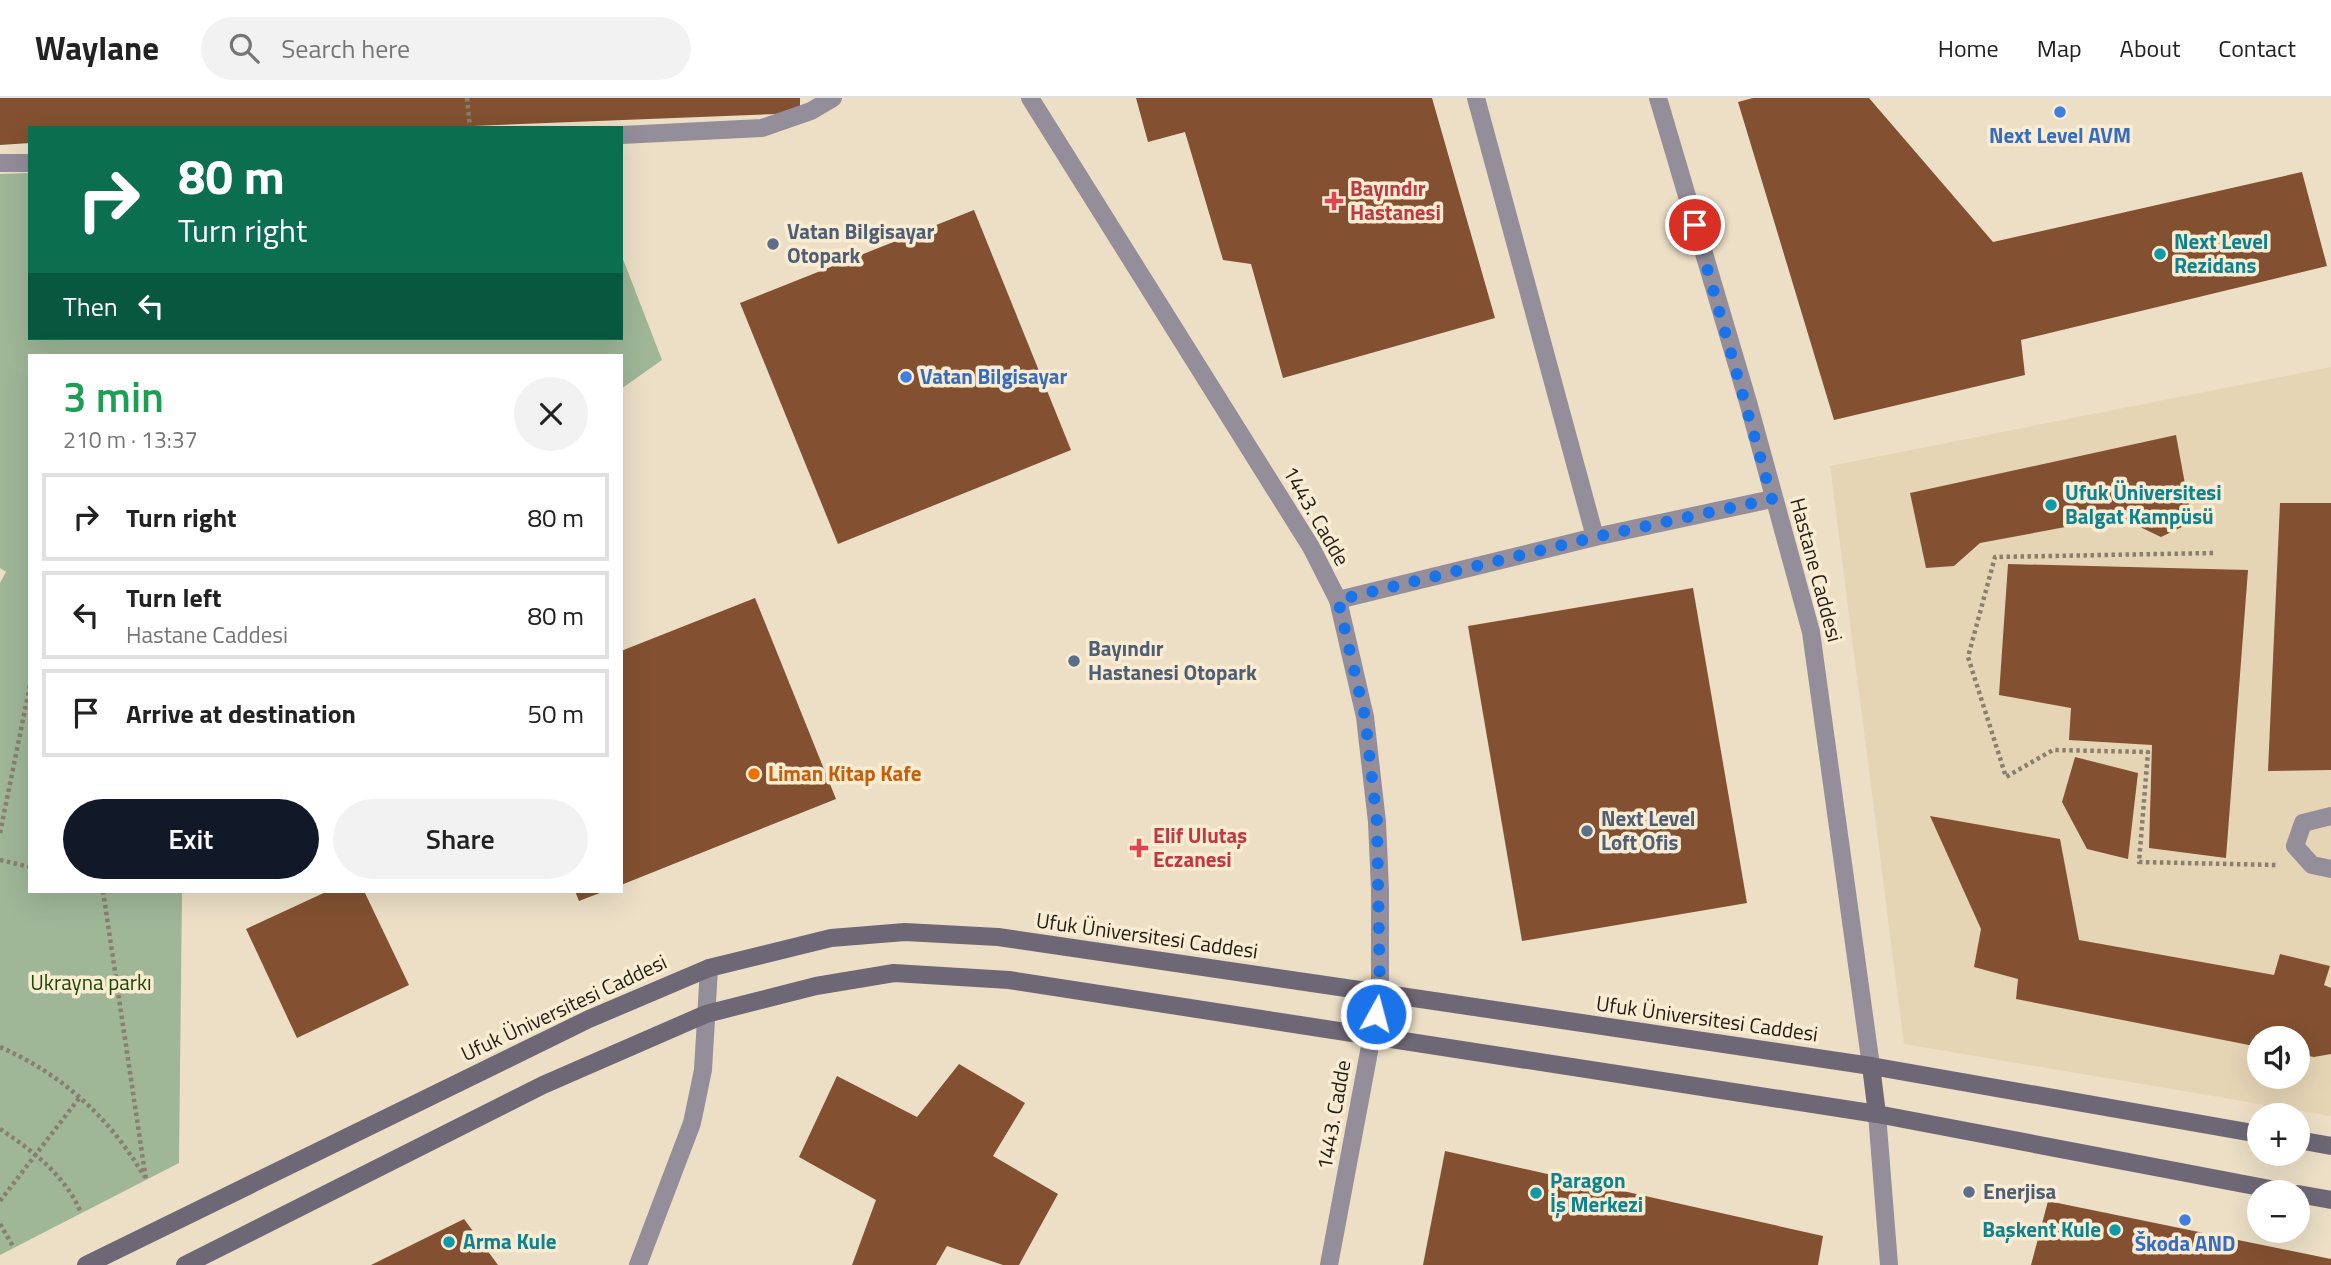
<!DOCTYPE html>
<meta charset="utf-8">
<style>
body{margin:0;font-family:"Titillium Web",sans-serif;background:#f2f2f2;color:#222;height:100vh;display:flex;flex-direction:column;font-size:26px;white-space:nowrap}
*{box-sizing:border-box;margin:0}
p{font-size:23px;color:#767676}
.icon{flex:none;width:38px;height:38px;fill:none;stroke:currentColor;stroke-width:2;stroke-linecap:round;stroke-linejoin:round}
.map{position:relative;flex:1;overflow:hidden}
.panel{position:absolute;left:28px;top:256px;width:595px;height:539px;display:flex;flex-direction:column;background:#fff;border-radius:0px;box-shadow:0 7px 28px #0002}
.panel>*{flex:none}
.guide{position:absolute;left:28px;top:28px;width:595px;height:214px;border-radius:0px;box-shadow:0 7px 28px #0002;background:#0b6e4f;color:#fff;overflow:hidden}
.buttons{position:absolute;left:2247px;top:928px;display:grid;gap:14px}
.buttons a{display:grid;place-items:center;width:63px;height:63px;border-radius:50%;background:#fff;box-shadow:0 7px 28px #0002;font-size:35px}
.pin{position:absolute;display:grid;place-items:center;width:60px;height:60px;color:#fff;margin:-30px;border:4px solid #fff;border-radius:50%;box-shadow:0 2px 7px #0007}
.me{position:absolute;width:77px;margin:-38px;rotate:7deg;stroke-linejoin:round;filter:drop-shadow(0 0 5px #0008)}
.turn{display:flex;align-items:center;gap:24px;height:147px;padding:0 35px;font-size:32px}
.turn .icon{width:91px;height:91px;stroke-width:2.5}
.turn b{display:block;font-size:49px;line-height:60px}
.then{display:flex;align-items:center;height:66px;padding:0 35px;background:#0003;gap:14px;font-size:26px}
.round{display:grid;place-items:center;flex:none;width:74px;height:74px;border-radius:37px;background:#f2f2f2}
.headline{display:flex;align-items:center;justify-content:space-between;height:119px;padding:0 35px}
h1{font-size:42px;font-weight:600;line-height:52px;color:#1e9e55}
.button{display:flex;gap:14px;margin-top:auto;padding:14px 35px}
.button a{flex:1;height:80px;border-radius:42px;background:#111827;color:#fff;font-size:28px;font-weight:600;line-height:80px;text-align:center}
.button a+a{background:#f2f2f2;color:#222}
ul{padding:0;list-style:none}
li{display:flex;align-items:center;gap:21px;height:88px;margin:0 14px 10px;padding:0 21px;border:4px solid #e0e0e0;border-radius:0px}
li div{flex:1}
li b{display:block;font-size:26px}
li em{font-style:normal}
header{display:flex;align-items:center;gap:42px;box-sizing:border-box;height:98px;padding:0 35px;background:#fff;border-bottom:2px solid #e0e0e0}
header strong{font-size:33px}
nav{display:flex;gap:38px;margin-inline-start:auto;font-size:24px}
.search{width:490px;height:63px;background:#f2f2f2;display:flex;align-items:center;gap:18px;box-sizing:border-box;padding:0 24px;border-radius:38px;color:#767676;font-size:26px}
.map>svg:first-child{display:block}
.built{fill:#e6d5b5;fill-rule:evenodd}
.green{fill:#9fb697}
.building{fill:#835131}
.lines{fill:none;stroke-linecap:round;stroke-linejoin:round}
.path{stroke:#887f6e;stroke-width:4.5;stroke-dasharray:3.5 3.5;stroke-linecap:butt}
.lane{stroke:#938e99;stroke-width:18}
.street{stroke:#938e99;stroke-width:18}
.secondary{stroke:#6e6776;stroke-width:18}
.route{stroke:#1a73e8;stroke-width:12;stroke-dasharray:0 21.6}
.shop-dot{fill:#3f7fe0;stroke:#faecd3;stroke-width:2.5}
.health-dot{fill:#e0444e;stroke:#faecd3;stroke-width:2.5}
.service-dot{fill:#5c6f8a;stroke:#faecd3;stroke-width:2.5}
.culture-dot{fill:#0f9aa8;stroke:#faecd3;stroke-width:2.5}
.food-dot{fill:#e8710a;stroke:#faecd3;stroke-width:2.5}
.labels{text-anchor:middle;stroke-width:7;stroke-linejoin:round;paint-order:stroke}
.shop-label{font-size:21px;font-weight:bold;fill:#366cbe;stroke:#faecd3}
.health-label{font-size:21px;font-weight:bold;fill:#be3a42;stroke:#faecd3;text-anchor:start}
.service-label{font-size:21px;font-weight:bold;fill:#4e5e75;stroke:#faecd3;text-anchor:start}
.culture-label{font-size:21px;font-weight:bold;fill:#0d838f;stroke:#faecd3;text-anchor:start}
.street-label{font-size:21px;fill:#221e14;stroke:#faecd3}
.food-label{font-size:21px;font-weight:bold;fill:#c56008;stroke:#faecd3;text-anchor:start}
.park-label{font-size:21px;fill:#1a4a00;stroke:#faecd3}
</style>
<header>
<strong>Waylane</strong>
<div class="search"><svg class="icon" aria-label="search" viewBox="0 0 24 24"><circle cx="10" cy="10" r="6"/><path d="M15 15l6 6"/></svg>Search here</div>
<nav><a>Home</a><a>Map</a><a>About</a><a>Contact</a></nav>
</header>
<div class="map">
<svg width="2331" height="1167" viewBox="0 0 2331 1167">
<rect width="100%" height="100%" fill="#ecdfc6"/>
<path class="built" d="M2331,269V1018L1904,946L1830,368ZM2259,940H2298V978H2259Z"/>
<polygon class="green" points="30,75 30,240 621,240 621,156 662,262 621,291 621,257 30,257 30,793 182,793 179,1065 0,1157 0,485 6,474 0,470 0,76"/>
<g class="building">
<polygon points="0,0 800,0 800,15 422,30 30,30 30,45 0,47"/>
<polygon points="1136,0 1432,0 1495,220 1283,280 1251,166 1223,162 1185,34 1148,44"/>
<polygon points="1753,0 1869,0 1993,144 2302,74 2327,168 2021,242 2025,277 1834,322 1738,4"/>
<polygon points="974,112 1071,352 838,446 740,205"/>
<polygon points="2176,337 2192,424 2161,439 2119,419 1980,445 1954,468 1926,470 1910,395"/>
<polygon points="2280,405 2331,405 2331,672 2268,673"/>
<polygon points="2008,466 2248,472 2226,760 2149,750 2152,647 2069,642 2071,610 1999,597"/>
<polygon points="1693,490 1747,805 1522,843 1468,528"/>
<polygon points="755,500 836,701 621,787 621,553"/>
<polygon points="2075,659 2138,675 2128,761 2087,751 2062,704"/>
<polygon points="1930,718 2060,741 2079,842 2274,877 2280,856 2330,868 2324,887 2331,890 2331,956 2314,959 2298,956 2298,940 2259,940 2259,949 2016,901 2018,881 1974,869 1981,831"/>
<polygon points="328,793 364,793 409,887 297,940 246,831"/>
<polygon points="575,793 605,793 579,803"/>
<polygon points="959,966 1025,1005 993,1058 1058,1096 1019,1167 1003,1167 947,1148 936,1167 852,1167 876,1102 799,1059 837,978 917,1019"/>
<polygon points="1445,1053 1823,1138 1818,1167 1423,1167"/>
<polygon points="2048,1103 2331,1161 2331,1167 2031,1167"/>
<polygon points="464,1121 498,1167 371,1167"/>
</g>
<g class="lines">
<g class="path">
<polyline points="467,0 470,30"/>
<polyline points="2213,455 1995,459 1968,559 2006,679 2053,652 2148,654 2139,764 2276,767"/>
<polyline points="0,735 30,587"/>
<polyline points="0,762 30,769"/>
<polyline points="103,793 146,1082"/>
<path d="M0,949C62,976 110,1020 144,1078"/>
<path d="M0,1031C32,1052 66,1078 81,1115"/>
<polyline points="0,1103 80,999"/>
<polyline points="0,1126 14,1150"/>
</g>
<g class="lane">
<polyline points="1476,0 1595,439"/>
<polyline points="2331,718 2303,725 2295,748 2312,767 2331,771"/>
</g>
<g class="street">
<polyline points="1030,0 1311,449 1338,502 1365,619 1377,724 1380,792 1380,895 1329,1167"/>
<polyline points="1658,0 1748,304 1811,534 1871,968"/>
<polyline points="621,37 762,30 811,13 833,0"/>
<polyline points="0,65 30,65"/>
<polyline points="1338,502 1595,439 1772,401"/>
<polyline points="1877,1016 1889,1167"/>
<polyline points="638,1167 692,1025 703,972 709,870"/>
</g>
<g class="secondary">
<polyline points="1871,968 1877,1016"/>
<polyline points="2298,1042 2331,1048"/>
<polyline points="2298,1096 2331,1102"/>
<polyline points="86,1167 589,921 709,870 831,840 905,834 998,839 1380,895 1871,968 2259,1036"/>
<polyline points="185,1167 543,987 706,916 816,888 894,875 1009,882 1877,1016 2286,1094"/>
</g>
</g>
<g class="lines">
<polyline class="route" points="1376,916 1380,895 1377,724 1365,619 1338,502 1595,439 1772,401 1695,127"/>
</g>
<g class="shop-dot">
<circle cx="2060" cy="14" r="7"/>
<circle cx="906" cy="279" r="7"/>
<circle cx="2185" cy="1122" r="7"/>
</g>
<g class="health-dot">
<path d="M1330.5 92.5h7v7h7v7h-7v7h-7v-7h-7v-7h7z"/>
<path d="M1135.5 739.5h7v7h7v7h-7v7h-7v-7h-7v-7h7z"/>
</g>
<g class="service-dot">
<circle cx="773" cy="146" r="7"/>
<circle cx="1074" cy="563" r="7"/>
<circle cx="1587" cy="733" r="7"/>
<circle cx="1969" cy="1094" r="7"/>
</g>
<g class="culture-dot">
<circle cx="2160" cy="156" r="7"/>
<circle cx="2051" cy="407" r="7"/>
<circle cx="1536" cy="1095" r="7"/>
<circle cx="2115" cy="1132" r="7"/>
<circle cx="449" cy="1144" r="7"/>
</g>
<circle class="food-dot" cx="754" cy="676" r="7"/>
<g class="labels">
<g class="shop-label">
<text x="2060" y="45">Next Level AVM</text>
<text x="920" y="286" text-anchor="start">Vatan Bilgisayar</text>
<text x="2185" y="1153">Škoda AND</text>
</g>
<g class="health-label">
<text x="1350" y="98">Bayındır<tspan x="1350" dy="24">Hastanesi</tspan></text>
<text x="1153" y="745">Elif Ulutaş<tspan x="1153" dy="24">Eczanesi</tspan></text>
</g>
<g class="service-label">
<text x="787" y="141">Vatan Bilgisayar<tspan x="787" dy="24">Otopark</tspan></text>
<text x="1088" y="558">Bayındır<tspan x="1088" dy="24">Hastanesi Otopark</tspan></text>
<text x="1601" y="728">Next Level<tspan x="1601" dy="24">Loft Ofis</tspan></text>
<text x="1983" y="1101">Enerjisa</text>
</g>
<g class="culture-label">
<text x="2174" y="151">Next Level<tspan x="2174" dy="24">Rezidans</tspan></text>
<text x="2065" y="402">Ufuk Üniversitesi<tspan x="2065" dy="24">Balgat Kampüsü</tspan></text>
<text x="1550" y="1090">Paragon<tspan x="1550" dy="24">İş Merkezi</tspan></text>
<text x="2101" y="1139" text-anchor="end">Başkent Kule</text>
<text x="463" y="1151">Arma Kule</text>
</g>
<g class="street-label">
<text transform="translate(1316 418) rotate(60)" y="7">1443. Cadde</text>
<text transform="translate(1816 472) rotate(75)" y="7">Hastane Caddesi</text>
<text transform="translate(1147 838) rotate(8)" y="7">Ufuk Üniversitesi Caddesi</text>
<text transform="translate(564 910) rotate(-25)" y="7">Ufuk Üniversitesi Caddesi</text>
<text transform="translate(1707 921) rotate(8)" y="7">Ufuk Üniversitesi Caddesi</text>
<text transform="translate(1334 1017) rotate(-80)" y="7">1443. Cadde</text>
</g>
<g class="food-label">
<text x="768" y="683">Liman Kitap Kafe</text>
</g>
<g class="park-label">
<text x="91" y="892">Ukrayna parkı</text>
</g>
</g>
</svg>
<div class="buttons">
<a><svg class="icon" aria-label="sound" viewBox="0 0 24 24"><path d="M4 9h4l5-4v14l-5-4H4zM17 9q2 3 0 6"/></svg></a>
<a>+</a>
<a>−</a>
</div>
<div class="pin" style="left:1695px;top:127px;background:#d93025"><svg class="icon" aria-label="arrive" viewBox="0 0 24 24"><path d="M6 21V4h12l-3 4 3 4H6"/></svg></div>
<svg class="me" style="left:1376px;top:916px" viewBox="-20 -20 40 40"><circle r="17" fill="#1a73e8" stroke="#fff" stroke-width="3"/><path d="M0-11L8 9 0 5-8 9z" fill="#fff"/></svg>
<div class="guide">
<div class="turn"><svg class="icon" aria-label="right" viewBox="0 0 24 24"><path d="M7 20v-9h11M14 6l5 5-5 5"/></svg><div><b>80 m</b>Turn right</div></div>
<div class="then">Then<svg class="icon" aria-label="left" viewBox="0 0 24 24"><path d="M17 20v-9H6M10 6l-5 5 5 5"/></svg></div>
</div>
<section class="panel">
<div class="headline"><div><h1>3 min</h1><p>210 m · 13:37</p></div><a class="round"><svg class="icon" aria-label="close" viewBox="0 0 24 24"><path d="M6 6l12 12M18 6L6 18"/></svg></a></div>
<ul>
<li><svg class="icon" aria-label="right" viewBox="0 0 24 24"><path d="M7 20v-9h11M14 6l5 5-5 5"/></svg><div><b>Turn right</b></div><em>80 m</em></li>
<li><svg class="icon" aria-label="left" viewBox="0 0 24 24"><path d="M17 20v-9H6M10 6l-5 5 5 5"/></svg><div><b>Turn left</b><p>Hastane Caddesi</p></div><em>80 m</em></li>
<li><svg class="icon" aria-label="arrive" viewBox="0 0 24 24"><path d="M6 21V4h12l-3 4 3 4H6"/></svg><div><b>Arrive at destination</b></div><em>50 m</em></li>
</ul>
<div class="button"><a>Exit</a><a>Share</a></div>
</section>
</div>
